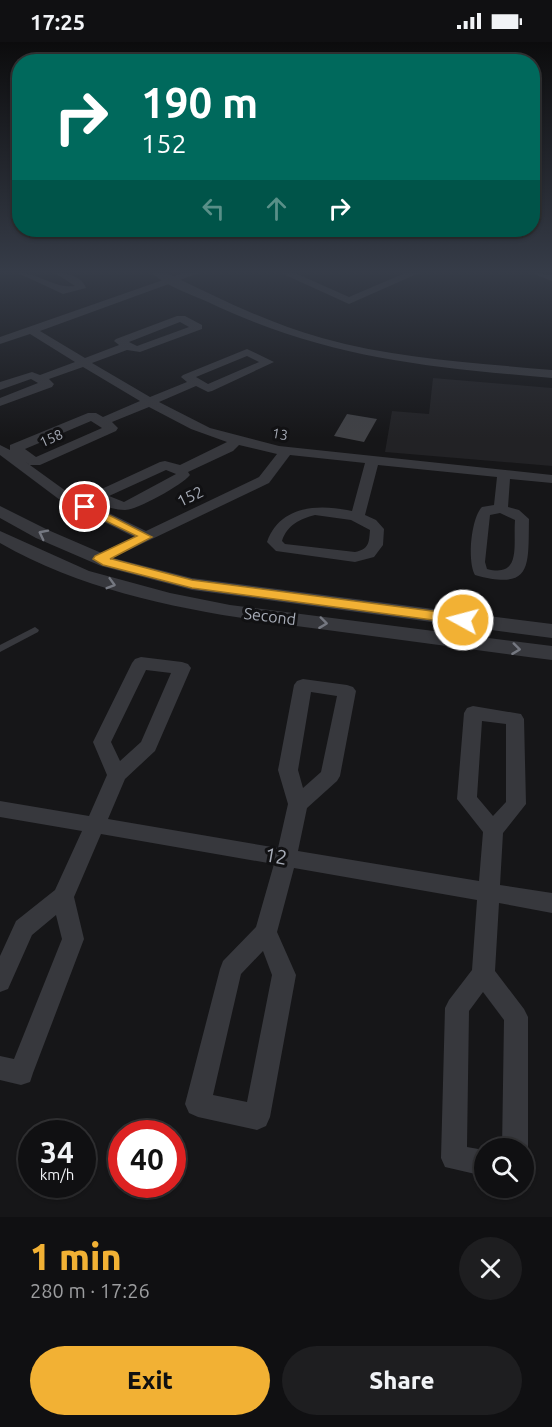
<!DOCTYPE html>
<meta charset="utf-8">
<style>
body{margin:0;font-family:Ubuntu,sans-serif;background:#1e1e20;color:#f1f3f6;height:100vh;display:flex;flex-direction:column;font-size:22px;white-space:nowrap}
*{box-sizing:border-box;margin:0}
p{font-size:20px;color:#9c9d9f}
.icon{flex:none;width:33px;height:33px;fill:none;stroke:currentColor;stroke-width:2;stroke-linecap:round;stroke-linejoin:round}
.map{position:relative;height:1175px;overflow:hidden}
.sheet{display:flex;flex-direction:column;background:#101012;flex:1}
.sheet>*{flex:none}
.guide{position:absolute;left:12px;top:12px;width:528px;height:183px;border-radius:24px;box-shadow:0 2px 4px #0004,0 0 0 2px #303032;background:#00695c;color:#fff;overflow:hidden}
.buttons{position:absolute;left:474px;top:1096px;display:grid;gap:12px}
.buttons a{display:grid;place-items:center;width:60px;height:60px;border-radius:50%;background:#101012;box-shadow:0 2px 4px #0004,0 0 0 2px #303032;font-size:30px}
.speed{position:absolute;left:18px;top:1078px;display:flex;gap:12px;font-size:30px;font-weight:700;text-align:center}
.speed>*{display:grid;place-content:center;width:78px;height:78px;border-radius:50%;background:#101012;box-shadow:0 2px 4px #0004,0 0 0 2px #303032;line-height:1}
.speed small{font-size:15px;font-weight:400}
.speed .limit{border:9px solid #d22;background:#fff;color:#111}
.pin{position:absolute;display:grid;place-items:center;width:51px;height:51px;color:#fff;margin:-26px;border:3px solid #fff;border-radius:50%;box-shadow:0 2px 6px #0007}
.me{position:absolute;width:66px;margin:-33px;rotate:277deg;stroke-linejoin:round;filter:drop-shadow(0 0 4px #0008)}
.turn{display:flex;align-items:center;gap:21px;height:126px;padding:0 30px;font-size:27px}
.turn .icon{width:78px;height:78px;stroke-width:2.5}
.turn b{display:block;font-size:42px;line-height:51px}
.lanes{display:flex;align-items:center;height:57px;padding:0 30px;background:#0003;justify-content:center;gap:30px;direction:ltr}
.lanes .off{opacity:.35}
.round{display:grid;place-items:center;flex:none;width:63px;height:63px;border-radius:32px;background:#1e1e20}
.summary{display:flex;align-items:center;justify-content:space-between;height:102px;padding:0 30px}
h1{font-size:36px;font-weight:800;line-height:45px;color:#f2b134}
.primary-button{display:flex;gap:12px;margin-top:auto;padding:12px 30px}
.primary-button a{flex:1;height:69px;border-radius:36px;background:#f2b134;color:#111;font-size:24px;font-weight:800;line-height:69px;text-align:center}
.primary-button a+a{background:#1e1e20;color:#f1f3f6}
.status{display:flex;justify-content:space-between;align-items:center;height:42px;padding:0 30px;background:#101012;direction:ltr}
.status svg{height:16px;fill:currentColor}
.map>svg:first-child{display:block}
.built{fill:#222225}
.building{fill:#404145}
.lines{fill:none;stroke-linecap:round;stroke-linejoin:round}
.service{fill:#37383d;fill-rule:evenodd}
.minor{fill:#37383d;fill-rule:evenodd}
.tertiary{fill:#37383d;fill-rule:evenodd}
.oneway{stroke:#757881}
.route{fill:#f2b134;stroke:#9d7322;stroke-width:1.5}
.labels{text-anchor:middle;stroke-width:6;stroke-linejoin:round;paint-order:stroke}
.far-street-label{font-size:14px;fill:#a8adb8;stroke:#111113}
.street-label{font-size:16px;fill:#a8adb8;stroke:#111113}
.near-street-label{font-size:20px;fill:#a8adb8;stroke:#111113}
</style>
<div class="status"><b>17:25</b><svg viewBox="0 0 49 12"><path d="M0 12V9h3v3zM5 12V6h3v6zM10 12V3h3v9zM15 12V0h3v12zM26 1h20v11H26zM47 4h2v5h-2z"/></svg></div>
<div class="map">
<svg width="552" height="1175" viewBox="0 0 552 1175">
<rect width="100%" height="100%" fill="#161618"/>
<polygon class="built" points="433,336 552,346 552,424 385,410 392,369 429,372"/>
<polygon class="building" points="347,372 377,377 364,400 334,394"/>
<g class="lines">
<polygon class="service" points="35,585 39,588 38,590 0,610 0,603"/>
<g class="minor">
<path d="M18,231C40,231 55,247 75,244L55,231C67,231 82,234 86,246L63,252Z"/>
<path d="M183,231H199L40,289L85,316L119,303L114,299L116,297L177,274H185L202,283V287L140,310L127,308L92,321L150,355L187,340L181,335L183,333L247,307L274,320L212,349L208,350L196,344L159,360L210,386L279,404L552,433V441L510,437L508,465L519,468L529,477C528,524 533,549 475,533C467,520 471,476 482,465L494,463L497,435L378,423L365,473L376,478L384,487L383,503L374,515L355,520L276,509L267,500C280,463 319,462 352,469L365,421L290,413L269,441L104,520H94L91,517L94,514L134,495L60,458L0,413V403L10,408V403L88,371H96L103,375L140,359L83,325L49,337L54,342L52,345L0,364V356L38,341L31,337L0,348V340L32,330L40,333L75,320L30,292L0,302V295ZM180,280L189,285L137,304L129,300ZM247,314L259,320L208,342L196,335ZM149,365L191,387L227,400L180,423L165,419L160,420L93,451L91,454C99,463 113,468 125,468C137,468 182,443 190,433L188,430L233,409L239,403L277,412L259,435L146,489L70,452L23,418L30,423H40L116,389L118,386L112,380ZM91,379L102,386L36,415L25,407ZM166,428L176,432L124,460L109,454ZM500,471L515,478C513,503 522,536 487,527L485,520L490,473ZM315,473L351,478L370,488C369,501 369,507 355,510L285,502L282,499C287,483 300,477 315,473Z"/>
<polygon points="281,231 295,231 349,255 405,231 419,231 349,262"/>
<polygon points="534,231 552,233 552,239 536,233"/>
<path d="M141,615L182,620L188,622L191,626L155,709L125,737L108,777L278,806L288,762L278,728L294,643L297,639L303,637L347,643L353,645L356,649L340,734L337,739L307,766L298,809L479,839L483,790L457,757L464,671L467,666L473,664L521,672L524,677L526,762L503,791L500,843L552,851V871L499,861L495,929L524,967L528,975V1107L524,1116V1107H502L504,978L483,950L469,969L467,1105L484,1108V1134L445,1125L441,1116L445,966L449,958L472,928L477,858L294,826L277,890L296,933L270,1075L266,1084L257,1088L198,1075L189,1071L185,1062L220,927L223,919L256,885L274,822L101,792L74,855L84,897L33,1031L30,1040L21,1043L0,1038V1014L14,1017L62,897L56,873L32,893L8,947L0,950V914L16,879L55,848L82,789L0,775V759L89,774L107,733L93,700L132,621L135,617ZM146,628L171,631L141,700L120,719L111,700ZM311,650L337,654L321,730L303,746L298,728ZM482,679L506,682V760L493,774L477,755ZM263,909L272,933L247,1060L213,1053L241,932Z"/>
</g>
<g class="tertiary">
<path d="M152,231H167C218,256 268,281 322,296C397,317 475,321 552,328V336C425,325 325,316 208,260C190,252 166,244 152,231Z"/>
<polygon points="0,464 48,488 113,516 192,536 552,582 552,596 192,548 101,524 36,496 0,476"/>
<path d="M0,489L89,529L170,551L230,563L552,604V618C477,608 402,598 327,588C214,573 100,558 0,501Z"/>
</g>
</g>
<defs><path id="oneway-chevron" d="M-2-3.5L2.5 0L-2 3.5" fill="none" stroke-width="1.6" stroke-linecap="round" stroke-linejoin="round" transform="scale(1.5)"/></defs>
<g class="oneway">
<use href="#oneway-chevron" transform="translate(43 492) rotate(-153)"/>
<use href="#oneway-chevron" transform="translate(111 542) rotate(16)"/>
<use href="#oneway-chevron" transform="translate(323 581) rotate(7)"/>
<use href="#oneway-chevron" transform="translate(516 607) rotate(7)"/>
</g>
<linearGradient id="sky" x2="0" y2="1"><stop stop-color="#0c0c0d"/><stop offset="0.58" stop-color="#363c48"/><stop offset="1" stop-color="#363c48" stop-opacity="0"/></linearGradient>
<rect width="552" height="396" fill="url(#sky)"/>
<polygon class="route" points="85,461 152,495 110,517 112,517 192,538 463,573 469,578 463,582 192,546 103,523 93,517 95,514 137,494 81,467 79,465"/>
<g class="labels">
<g class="far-street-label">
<text transform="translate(280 392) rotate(10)" y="5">13</text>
<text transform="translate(51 396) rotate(-24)" y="5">158</text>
</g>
<g class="street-label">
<text transform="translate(190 454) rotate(-26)" y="6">152</text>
<text transform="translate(270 574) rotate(7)" y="6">Second</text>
</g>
<g class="near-street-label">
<text transform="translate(276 814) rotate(10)" y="7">12</text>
</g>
</g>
</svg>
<div class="buttons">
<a><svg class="icon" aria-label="search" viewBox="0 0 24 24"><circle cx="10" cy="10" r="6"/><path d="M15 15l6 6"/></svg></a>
</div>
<div class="speed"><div>34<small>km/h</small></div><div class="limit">40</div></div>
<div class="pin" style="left:85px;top:465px;background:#d93025"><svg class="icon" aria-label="arrive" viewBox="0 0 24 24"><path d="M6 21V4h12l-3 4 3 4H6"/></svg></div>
<svg class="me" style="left:463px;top:578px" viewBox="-20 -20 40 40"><circle r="17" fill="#f2b134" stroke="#fff" stroke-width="3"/><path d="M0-11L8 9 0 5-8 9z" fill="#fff"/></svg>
<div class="guide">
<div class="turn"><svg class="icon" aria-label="right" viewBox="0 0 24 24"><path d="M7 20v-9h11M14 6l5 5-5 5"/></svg><div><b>190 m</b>152</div></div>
<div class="lanes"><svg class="icon off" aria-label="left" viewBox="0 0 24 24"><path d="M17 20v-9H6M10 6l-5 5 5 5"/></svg><svg class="icon off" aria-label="ahead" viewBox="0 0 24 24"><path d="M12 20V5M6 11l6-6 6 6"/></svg><svg class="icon" aria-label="right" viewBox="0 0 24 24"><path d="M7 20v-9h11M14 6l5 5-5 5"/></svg></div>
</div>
</div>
<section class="sheet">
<div class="summary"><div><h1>1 min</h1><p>280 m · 17:26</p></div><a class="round"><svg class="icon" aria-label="close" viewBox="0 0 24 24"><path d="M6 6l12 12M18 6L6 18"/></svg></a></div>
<div class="primary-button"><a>Exit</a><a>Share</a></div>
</section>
